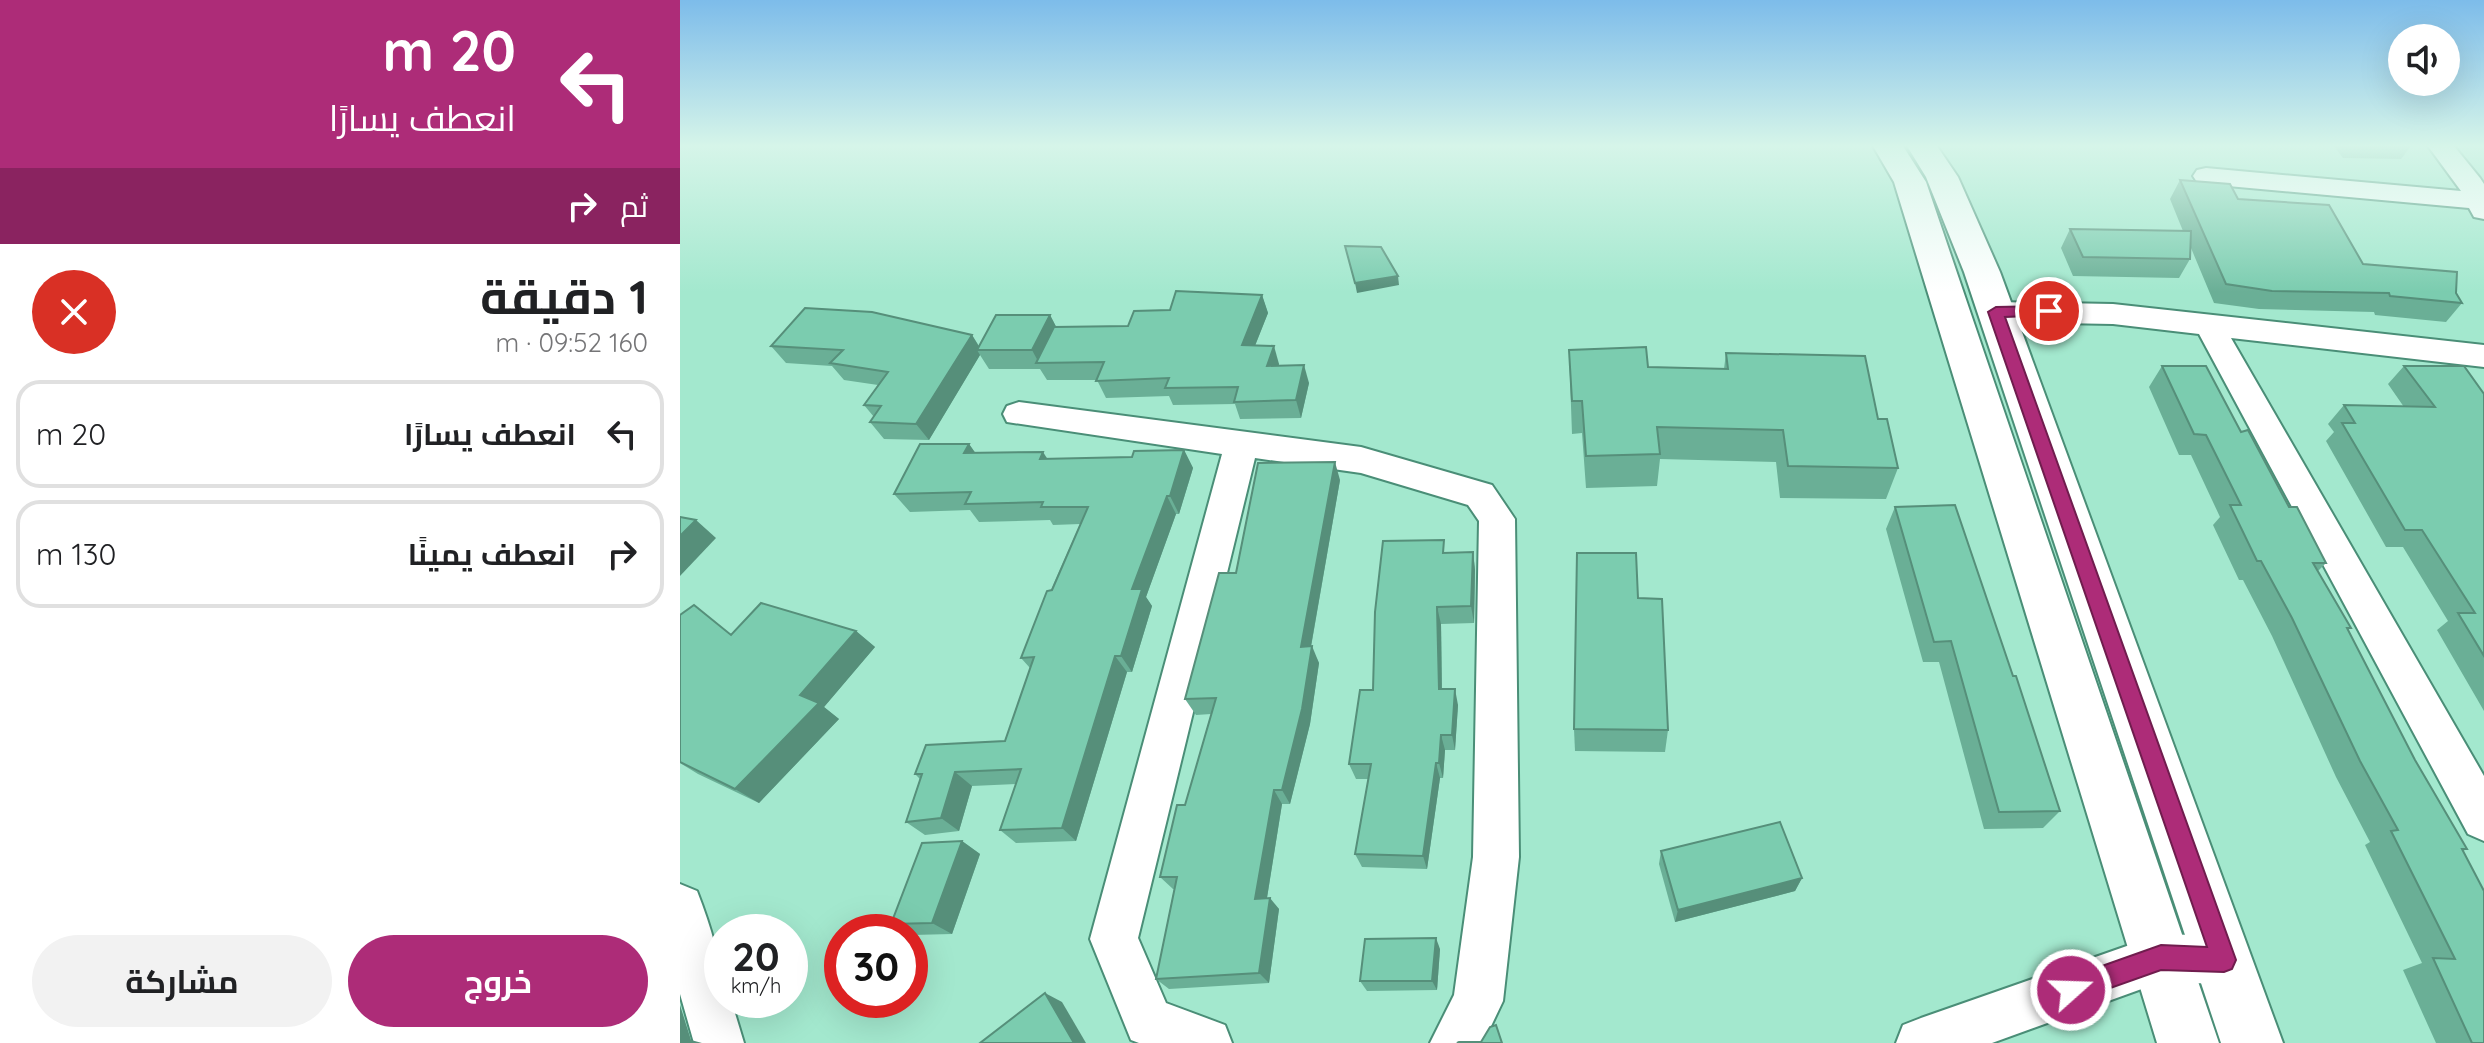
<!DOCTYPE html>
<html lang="ar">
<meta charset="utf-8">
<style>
body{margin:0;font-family:Quicksand,Cairo,sans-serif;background:#f2f2f2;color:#202124;direction:rtl;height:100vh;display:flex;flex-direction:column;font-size:30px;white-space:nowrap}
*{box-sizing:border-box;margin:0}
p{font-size:26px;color:#757577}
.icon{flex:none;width:44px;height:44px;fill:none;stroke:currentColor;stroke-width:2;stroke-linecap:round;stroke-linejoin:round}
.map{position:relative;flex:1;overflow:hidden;direction:ltr}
.details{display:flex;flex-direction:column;background:#fff;width:680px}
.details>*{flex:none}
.banner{background:#ad2c78;color:#fff;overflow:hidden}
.fabs{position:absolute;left:1708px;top:24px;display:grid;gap:16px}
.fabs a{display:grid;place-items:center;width:72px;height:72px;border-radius:50%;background:#fff;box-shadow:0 8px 32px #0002;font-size:40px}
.speed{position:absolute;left:24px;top:914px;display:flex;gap:16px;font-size:40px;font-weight:700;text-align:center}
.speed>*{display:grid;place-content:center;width:104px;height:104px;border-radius:50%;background:#fff;box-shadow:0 8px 32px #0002;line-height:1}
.speed small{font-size:20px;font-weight:400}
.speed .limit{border:12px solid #d22;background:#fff;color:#111}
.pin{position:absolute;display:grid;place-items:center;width:68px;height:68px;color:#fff;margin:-34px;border:4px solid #fff;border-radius:50%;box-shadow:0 2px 8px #0007}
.me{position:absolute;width:88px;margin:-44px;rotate:70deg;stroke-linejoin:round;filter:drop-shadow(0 0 6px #0008)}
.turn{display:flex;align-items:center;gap:28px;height:168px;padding:0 32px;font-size:36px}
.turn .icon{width:104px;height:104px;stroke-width:2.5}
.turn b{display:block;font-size:56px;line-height:68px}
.then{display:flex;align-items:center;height:76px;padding:0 32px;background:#0003;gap:16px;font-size:30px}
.round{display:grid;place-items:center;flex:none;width:84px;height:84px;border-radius:42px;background:#f2f2f2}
.headline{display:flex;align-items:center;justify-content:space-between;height:136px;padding:0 32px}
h1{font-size:48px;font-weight:700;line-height:60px}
.action{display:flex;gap:16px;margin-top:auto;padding:16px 32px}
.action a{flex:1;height:92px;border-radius:48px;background:#ad2c78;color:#fff;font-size:32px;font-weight:700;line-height:92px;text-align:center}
.action a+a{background:#f2f2f2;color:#202124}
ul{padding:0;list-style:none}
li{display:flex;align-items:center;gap:24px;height:108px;margin:0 16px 12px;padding:0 16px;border:4px solid #e0e0e0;border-radius:24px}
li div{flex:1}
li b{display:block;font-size:30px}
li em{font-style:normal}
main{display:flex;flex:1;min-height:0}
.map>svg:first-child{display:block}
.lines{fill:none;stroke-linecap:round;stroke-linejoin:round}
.minor-casing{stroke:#4a8e77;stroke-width:4}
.secondary-casing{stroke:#4a8e77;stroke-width:4}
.minor{fill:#fff;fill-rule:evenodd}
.secondary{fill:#fff;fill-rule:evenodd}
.wall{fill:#6aaf96}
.shaded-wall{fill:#568f7a}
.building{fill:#7bccaf;stroke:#568f7a;stroke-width:2}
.route{fill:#ad2c78;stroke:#701d4e;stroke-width:2}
</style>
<main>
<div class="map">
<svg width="1804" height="1043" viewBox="0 0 1804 1043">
<rect width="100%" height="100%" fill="#a3e8ce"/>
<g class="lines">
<g class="minor-casing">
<g id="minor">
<polygon points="1748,146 1774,146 1800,178 1804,184 1804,219 1794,217 1789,208 1526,184 1517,182 1513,176 1517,170 1526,168 1781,191"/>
<polygon points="1316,302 1433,304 1804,345 1804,367 1551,338 1804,776 1804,841 1788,834 1519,334 1433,324 1316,322 1305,319 1301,312 1305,305"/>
<polygon points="339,402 681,447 812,485 835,519 839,857 823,1001 803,1043 750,1043 774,995 793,857 799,521 788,505 681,473 575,458 458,938 486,1003 545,1025 552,1043 459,1043 451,1040 410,939 542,454 327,422 323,414 327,406"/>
<path d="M0,884L17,891C31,927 42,962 42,1000H51L64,1043H14L0,994Z"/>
<polygon points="1481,934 1544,936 1561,943 1568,960 1561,977 1544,984 1481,982 1312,1043 1216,1043 1223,1025 1241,1018"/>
</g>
</g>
<g class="secondary-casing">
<g id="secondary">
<polygon points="1193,146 1223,146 1246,182 1539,1043 1477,1043 1214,182"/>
<polygon points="1227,146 1257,146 1278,177 1320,272 1603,1043 1541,1043 1284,272 1246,177"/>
</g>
</g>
<use href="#minor" class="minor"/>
<use href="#secondary" class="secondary"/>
</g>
<g class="wall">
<polygon points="1654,146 1731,146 1721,159 1663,158"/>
<polygon points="1500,180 1558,199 1683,264 1776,293 1782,303 1766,322 1695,315 1694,312 1579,309 1534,303 1511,248 1510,259 1499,278 1393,276 1381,248 1390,229 1503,231 1490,199"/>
<polygon points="582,295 588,313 575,346 599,364 599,366 629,383 621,418 560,419 555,404 493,405 489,396 426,398 417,380 367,380 360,369 309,369 300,355 249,440 204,439 190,422 194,417 184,405 198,385 164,380 152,366 106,363 91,346 292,335 299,346 370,315 376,327 448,326 490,310"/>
<polygon points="889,350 968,367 1044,369 1046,353 1198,419 1218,468 1206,499 1100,498 1096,462 980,459 977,486 906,488 902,433 892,434"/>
<polygon points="1482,366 1561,432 1646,563 1638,571 1671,628 1668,630 1735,760 1787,849 1783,851 1804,1043 1756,1043 1723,970 1742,963 1685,845 1690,842 1656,777 1592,636 1563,580 1559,580 1533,525 1540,517 1511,455 1499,455 1469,387"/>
<polygon points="1724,366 1804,394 1804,711 1757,630 1768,621 1723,547 1706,547 1646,441 1654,432 1648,424 1664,405 1724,407 1708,384"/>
<polygon points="289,444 295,453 367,459 452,457 504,450 513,468 499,514 496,514 466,597 472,606 452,672 447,672 396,841 336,843 320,830 336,784 292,786 279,831 245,835 226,822 240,779 235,774 325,741 350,668 341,658 400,524 373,525 370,520 299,522 290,510 230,512 214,494"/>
<polygon points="660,480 631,647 639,663 630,724 610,804 602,804 587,898 599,909 589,983 489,989 476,979 494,889 493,889 480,877 505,805 531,714 516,715 505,699 556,573"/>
<polygon points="1215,507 1333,676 1380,811 1363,828 1304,829 1259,662 1243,662 1206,529"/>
<polygon points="793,552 795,570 794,623 761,624 762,689 778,705 775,750 765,750 763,778 760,778 747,869 682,867 675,854 688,779 676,779 669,764 693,690 766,553"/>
<polygon points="958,598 988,730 985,752 895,751 894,729"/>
<polygon points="0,615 52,634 176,631 195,647 144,707 159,719 79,803 18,774 0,763"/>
<polygon points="282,841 300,854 272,934 232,935 230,934 230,932 226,932 211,924"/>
<polygon points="981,851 1122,878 1115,891 995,922 979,864"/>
<polygon points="760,949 757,990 687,991 680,981"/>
</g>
<g class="shaded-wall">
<polygon points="718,276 719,285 677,293 675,283"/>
<polygon points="582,295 588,313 568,363 562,345"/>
<polygon points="370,315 380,334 359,363 352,350"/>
<polygon points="292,335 301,350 297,350 300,355 249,440 236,424"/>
<polygon points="594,346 599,364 593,383 587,366"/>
<polygon points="624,365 629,383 621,418 616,400"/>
<polygon points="289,444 302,462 284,453"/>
<polygon points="504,450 513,468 499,514 490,496"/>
<polygon points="363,452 374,469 360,459"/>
<polygon points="655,462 660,480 628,663 621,647"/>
<polygon points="487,496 496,514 466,597 472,606 452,672 441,656 452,589"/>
<polygon points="16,520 36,538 0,576 0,536"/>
<polygon points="793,552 795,570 794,623 791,606"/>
<polygon points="757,607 761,624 762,705 759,689"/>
<polygon points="176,631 195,647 144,707 159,719 79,803 55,789 120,695"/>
<polygon points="632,646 639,663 630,724 610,804 602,790"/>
<polygon points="435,656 447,672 396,841 382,828"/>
<polygon points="775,689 778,705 775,750 772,735"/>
<polygon points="761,735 765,750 763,778 759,763"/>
<polygon points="756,763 760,778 747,869 743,856"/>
<polygon points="275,772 292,786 279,831 261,818"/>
<polygon points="594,790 602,804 585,910 575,899"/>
<polygon points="282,841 300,854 272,934 252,923"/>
<polygon points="1122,878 1115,891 995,922 998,910"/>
<polygon points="590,898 599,909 589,983 579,973"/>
<polygon points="756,938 760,949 757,990 752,981"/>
<polygon points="365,993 382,1002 406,1043 394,1043"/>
<polygon points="0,1005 11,1040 22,1043 0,1043"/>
</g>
<g class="building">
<polygon points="1500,180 1550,184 1558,199 1649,205 1683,264 1777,272 1776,293 1782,303 1710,296 1709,293 1592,291 1546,284"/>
<polygon points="1390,229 1511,231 1510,259 1403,257"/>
<polygon points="665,246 701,247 718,276 675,283"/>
<polygon points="496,291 582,295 562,345 594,346 587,366 624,365 616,400 554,402 558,387 485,388 489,378 416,381 424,362 356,363 374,327 448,326 454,311 490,310"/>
<polygon points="125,308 192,312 292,335 236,424 190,422 201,406 184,405 208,372 150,363 163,350 91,346"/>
<polygon points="316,315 370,315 352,350 297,350"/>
<polygon points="966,347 968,367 1048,369 1046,353 1185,356 1198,419 1207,419 1218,468 1108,466 1103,430 977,427 980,454 906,456 902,401 892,401 889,350"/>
<polygon points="1482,366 1526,366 1561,432 1568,430 1609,507 1617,507 1646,563 1633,563 1671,628 1667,628 1735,760 1787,849 1782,849 1804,891 1804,1043 1792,1043 1753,958 1775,959 1711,831 1718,830 1680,761 1612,618 1581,561 1577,561 1550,505 1561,505 1526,435 1514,434"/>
<polygon points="1724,366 1784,366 1804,394 1804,656 1778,613 1795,613 1742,530 1725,530 1662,423 1675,423 1664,405 1755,407"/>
<polygon points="240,444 289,444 284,453 363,452 360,459 452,457 454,451 504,450 490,496 487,496 452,589 462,589 441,656 435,656 382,828 320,830 341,769 275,772 261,818 226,822 242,774 235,774 246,745 325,741 354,657 341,658 367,591 372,590 408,507 361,507 363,502 285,504 291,492 214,494"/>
<polygon points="655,462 621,647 632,646 622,709 602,790 594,790 575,899 590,898 579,973 476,979 497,877 480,877 497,805 505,805 536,698 505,699 539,573 556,573 578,463"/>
<polygon points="1275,505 1333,676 1336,676 1380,811 1319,812 1271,641 1254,642 1215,507"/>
<polygon points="0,517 16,520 0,536"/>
<polygon points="764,540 763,553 793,552 791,606 757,607 759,689 775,689 772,735 761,735 759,763 756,763 743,856 675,854 691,764 669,764 680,690 693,690 695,612 703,541"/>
<polygon points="897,553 956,553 958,598 982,599 988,730 894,729"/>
<polygon points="81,603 176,631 120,695 139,703 55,789 0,762 0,615 14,605 51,635"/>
<polygon points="1100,822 1122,878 998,910 981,851"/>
<polygon points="282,841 252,923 211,924 242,843"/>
<polygon points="756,938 752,981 680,981 685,939"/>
<polygon points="365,993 394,1043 300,1043"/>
<polygon points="816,1025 822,1043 777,1043 779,1042 801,1042 810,1027"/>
</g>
<linearGradient id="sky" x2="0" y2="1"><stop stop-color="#7dbcea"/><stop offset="0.5" stop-color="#d6f5e9"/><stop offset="1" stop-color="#d6f5e9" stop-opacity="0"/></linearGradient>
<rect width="1804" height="292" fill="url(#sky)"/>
<polygon class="route" points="1369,306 1374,308 1374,315 1325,317 1556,960 1552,969 1544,972 1481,970 1391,1002 1382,998 1378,990 1382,981 1391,977 1481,945 1527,947 1308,312 1316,307"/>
</svg>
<div class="fabs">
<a><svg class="icon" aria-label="sound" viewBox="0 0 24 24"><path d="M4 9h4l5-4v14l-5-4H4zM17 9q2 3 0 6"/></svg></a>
</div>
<div class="speed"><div>20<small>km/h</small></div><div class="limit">30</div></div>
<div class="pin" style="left:1369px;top:311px;background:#d93025"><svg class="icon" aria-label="arrive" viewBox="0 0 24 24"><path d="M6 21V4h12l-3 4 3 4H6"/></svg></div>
<svg class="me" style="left:1391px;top:990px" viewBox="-20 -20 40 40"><circle r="17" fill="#ad2c78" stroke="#fff" stroke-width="3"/><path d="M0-11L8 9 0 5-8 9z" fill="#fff"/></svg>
</div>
<section class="details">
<div class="banner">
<div class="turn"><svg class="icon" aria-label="left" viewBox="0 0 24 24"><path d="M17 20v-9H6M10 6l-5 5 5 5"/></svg><div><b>20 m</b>انعطف يسارًا</div></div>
<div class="then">ثم<svg class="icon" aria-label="right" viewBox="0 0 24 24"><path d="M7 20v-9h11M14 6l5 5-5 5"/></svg></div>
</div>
<div class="headline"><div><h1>1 دقيقة</h1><p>160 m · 09:52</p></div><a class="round" style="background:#d93025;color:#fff"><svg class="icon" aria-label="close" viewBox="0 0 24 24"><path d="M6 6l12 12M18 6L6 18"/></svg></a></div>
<ul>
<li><svg class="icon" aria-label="left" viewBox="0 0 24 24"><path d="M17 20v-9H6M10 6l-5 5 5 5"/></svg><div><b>انعطف يسارًا</b></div><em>20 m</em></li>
<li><svg class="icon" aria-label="right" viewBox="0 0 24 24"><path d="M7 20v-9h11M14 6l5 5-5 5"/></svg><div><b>انعطف يمينًا</b></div><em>130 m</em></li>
</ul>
<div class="action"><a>خروج</a><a>مشاركة</a></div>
</section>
</main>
